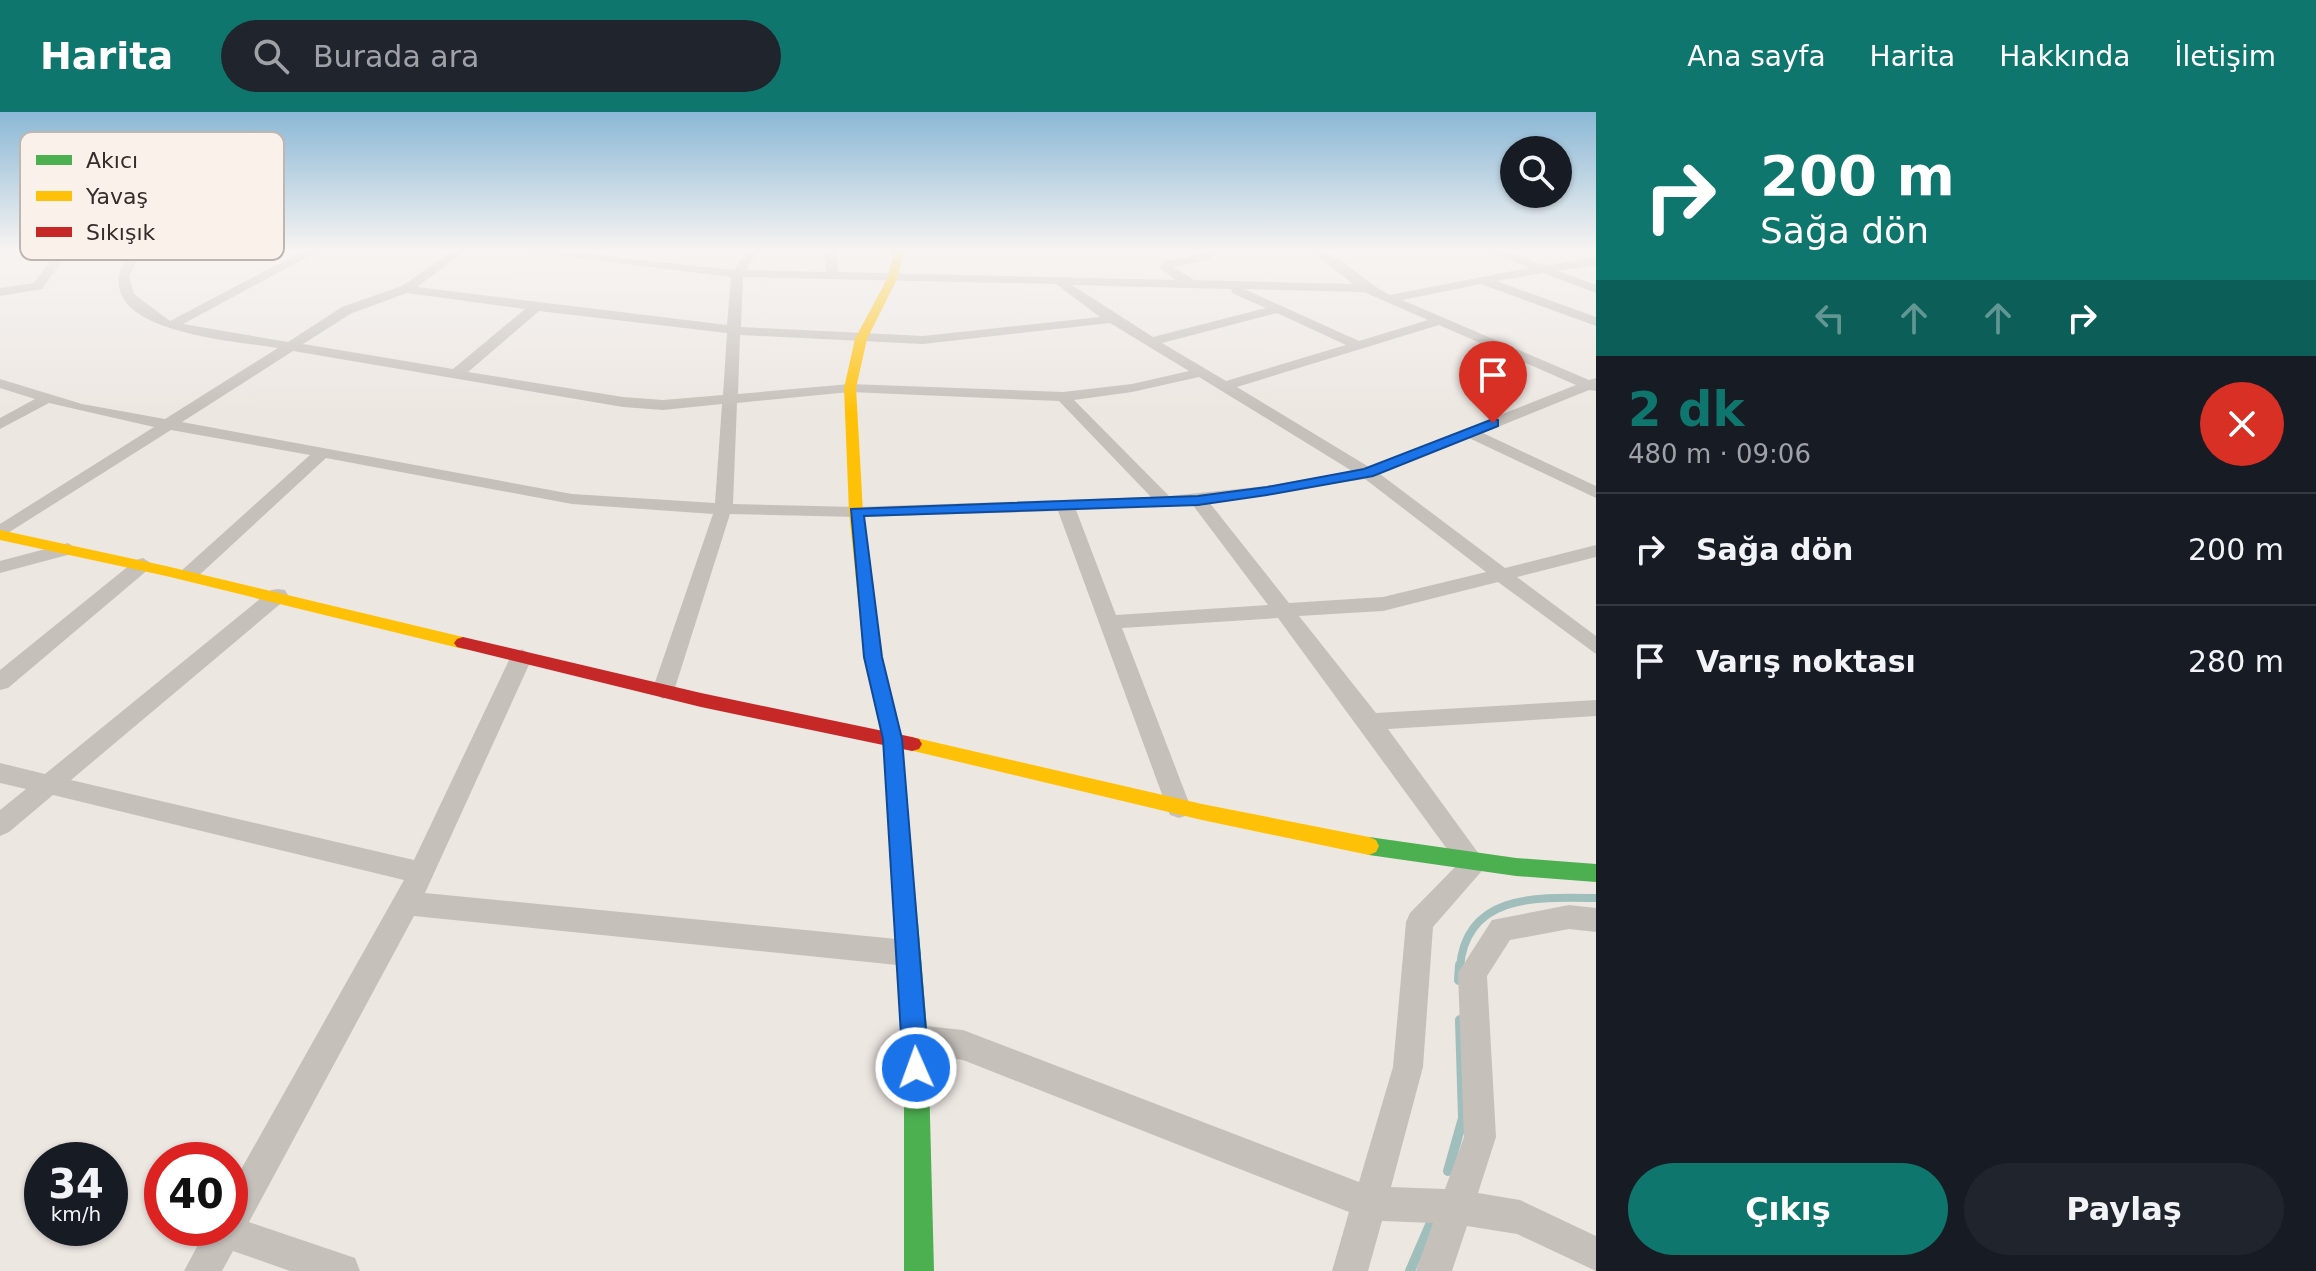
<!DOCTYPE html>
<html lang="tr">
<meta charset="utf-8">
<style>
body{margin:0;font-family:"DejaVu Sans",sans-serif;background:#20242c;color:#f1f3f6;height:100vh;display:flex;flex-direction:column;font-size:30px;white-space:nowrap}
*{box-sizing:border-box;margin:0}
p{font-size:26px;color:#9ea1a6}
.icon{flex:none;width:44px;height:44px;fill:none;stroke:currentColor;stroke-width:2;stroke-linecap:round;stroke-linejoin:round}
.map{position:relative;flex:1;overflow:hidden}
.sheet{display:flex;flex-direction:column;background:#171b24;width:720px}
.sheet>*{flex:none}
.banner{background:#0f766e;color:#fff;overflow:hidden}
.controls{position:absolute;left:1500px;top:24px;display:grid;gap:16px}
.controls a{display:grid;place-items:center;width:72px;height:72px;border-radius:50%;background:#171b24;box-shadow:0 2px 6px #0004;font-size:40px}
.speed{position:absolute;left:24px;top:1030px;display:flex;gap:16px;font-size:40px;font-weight:700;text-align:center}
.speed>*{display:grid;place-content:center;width:104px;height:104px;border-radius:50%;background:#171b24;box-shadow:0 2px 6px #0004;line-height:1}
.speed small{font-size:20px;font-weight:400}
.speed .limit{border:12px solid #d22;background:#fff;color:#111}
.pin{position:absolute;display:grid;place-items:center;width:68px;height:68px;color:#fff;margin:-82px -34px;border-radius:50% 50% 50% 0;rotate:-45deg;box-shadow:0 0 8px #0007}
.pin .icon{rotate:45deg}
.me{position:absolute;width:88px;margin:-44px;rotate:358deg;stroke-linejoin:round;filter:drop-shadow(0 0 6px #0008)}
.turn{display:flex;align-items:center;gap:28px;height:168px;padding:0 32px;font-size:36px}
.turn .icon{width:104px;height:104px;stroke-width:2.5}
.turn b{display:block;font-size:56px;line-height:68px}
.lanes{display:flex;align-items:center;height:76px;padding:0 32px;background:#0003;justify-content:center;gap:40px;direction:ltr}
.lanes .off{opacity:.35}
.round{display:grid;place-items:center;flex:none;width:84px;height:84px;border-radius:42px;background:#20242c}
.head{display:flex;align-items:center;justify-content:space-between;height:136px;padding:0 32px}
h1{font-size:48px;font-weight:700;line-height:60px;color:#0f766e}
.action{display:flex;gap:16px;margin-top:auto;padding:16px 32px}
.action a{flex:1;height:92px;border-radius:48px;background:#0f766e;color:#fff;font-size:32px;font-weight:700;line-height:92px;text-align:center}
.action a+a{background:#20242c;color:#f1f3f6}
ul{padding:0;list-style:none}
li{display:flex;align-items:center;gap:24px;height:112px;padding:0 32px;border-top:2px solid #363941}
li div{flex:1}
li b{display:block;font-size:30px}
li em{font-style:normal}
header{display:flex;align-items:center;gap:48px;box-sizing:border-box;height:112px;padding:0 40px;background:#0f766e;color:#fff}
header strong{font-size:38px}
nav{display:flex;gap:44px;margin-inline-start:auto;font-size:28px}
.search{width:560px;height:72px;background:#20242c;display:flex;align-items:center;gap:20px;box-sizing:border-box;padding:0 28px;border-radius:44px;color:#9ea1a6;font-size:30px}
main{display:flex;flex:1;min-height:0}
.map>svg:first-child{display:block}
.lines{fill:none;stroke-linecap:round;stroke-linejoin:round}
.stream-far1{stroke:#a0bebc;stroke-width:8}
.stream{stroke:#a0bebc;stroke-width:10}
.street{fill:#c6c0bb;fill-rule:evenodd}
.fast{fill:#4caf50;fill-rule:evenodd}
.slow{fill:#ffc107;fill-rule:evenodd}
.jam{fill:#c62828;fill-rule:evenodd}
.route{fill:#1a73e8;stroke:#114b97;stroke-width:2}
.key{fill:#f9f1ea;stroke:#beb6b0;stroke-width:2}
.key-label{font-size:22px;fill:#362d29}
</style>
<header>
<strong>Harita</strong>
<div class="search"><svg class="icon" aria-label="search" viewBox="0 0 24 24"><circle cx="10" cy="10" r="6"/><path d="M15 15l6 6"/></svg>Burada ara</div>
<nav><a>Ana sayfa</a><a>Harita</a><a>Hakkında</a><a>İletişim</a></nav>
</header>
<main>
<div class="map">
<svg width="1596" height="1159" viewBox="0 0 1596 1159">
<rect width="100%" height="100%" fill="#ede7e2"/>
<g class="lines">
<path class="stream-far1" d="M1460,855C1466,781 1539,785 1596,786"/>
<g class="stream">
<polyline points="1459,868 1460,853"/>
<polyline points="1448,1059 1463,1006 1460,908"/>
<polyline points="1410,1159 1430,1113"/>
</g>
<g class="street">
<polygon points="0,138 38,138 0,143"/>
<polygon points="58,138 70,138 42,177 0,184 0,176 34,171"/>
<path d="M131,138H143L129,164L134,182L170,209L305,138H320L183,212L288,230L342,195L402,174L453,138H466L417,175L727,213L731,165L513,138H550L734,158L747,138H759L746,158L826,160L824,138H836L838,160L1176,168L1160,156L1166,149L1218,138L1211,147L1173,155L1194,168L1353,172L1310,138C1337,138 1365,171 1390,183L1529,156L1485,138H1501L1545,154L1596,145V153L1558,159L1596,173V181L1543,161L1496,169L1596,205V214L1481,172L1402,188L1589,268L1596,266V279L1589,278L1483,321L1596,374V386L1469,326L1380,362L1505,456L1596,433V445L1517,465L1596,524V542L1498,470L1383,499L1299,504L1376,601L1596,588V604L1388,617L1487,753L1433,815L1423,955L1391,1075L1445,1077L1464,1025L1458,861L1492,808L1569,793L1596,796V820L1569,817L1510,828L1487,864L1496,1025L1478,1081L1520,1088L1596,1124V1159L1517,1122L1467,1114L1452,1159H1416L1433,1111L1382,1109L1368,1159H1332L1349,1100L963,948L905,939L901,928L905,917L916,913L963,918L1359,1070L1393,955L1406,810L1410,801L1458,752L1278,506L1122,516L1191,696L1188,703L1179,706L1170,703L1167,696L1058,399L856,405L730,402L674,579L663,587L652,579L713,402L572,392L326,346L195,467H181L178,463L181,459L310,343L171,318L0,426V412L154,315L49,291L0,317V306L35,287L0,276V267L82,292L165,307L278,236C231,228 74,219 131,138ZM743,165L1056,172L1100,205L923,224L741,215ZM1072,173L1231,177L1232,181L1266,196L1153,225ZM1244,177L1364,180L1428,208L1359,229ZM407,181L525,197L453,257L303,232L352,201ZM539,199L727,221L723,283L663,288L623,285L468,260ZM1277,201L1346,233L1226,269L1162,231ZM1110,211L1189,259L1132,272L1063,280L850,272L738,282L740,223L923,232ZM1439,213L1576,273L1369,355L1237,275ZM293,239L623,295L663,298L722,292L715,391L572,382L182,310ZM1199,265L1352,359L1267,374L1169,384L1074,288L1132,280ZM850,280L1059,289L1151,385L856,395L733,392L737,291ZM1365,367L1486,460L1383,485L1289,491L1209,390ZM1192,392L1268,493L1116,503L1076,398Z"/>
<polygon points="68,431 77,437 75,441 0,461 0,449"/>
<polygon points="143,446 152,452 150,456 8,576 0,578 0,558 136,448"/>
<polygon points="278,477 285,478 288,483 285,488 71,668 414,748 511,544 522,537 533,544 425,781 907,828 917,832 921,841 917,850 907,854 414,804 249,1110 355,1146 360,1159 290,1159 233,1139 222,1159 184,1159 207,1116 230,1116 230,1077 404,768 53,683 9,720 0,724 0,698 26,677 0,671 0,651 45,662 271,478"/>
</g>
<g class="fast">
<polygon points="1369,725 1516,746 1596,752 1596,770 1516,764 1369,743 1362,740 1359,734 1362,728"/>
<polygon points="907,800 915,803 918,810 928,928 934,1159 904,1159 904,928 896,810 899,803"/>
</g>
<g class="slow">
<polygon points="894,138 904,138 898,165 867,227 856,276 863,400 882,545 901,627 918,810 915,817 907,820 899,817 896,810 883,627 864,545 849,400 844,276 855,227 888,165"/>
<polygon points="0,418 166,454 463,525 472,531 463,537 166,464 0,428"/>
<polygon points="912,625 1202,692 1369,725 1376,728 1379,734 1376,740 1369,743 1202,708 905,637 902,632 905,627"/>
</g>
<polygon class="jam" points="463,525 701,581 912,625 919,627 922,632 919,637 912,639 701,595 457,535 454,531 457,527"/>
</g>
<linearGradient id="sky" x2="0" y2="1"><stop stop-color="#8bb8d6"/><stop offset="0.46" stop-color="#f7f4f2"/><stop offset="1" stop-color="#f7f4f2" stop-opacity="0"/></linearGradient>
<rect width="1596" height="300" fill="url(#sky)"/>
<polygon class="route" points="1493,307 1498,308 1498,314 1373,364 1267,383 1198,393 864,404 882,545 902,627 929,956 925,965 916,969 907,965 903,956 883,627 864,545 851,397 1198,384 1267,375 1364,357"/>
<rect x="20" y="20" width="264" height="128" rx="12" class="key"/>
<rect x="36" y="43" width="36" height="10" fill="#4caf50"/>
<rect x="36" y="79" width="36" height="10" fill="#ffc107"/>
<rect x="36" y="115" width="36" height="10" fill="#c62828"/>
<g class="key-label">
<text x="86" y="56">Akıcı</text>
<text x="86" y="92">Yavaş</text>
<text x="86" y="128">Sıkışık</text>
</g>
</svg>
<div class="controls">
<a><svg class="icon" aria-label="search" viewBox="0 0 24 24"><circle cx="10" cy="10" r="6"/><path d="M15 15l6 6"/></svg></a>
</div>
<div class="speed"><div>34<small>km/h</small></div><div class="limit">40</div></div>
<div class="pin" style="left:1493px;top:311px;background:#d93025"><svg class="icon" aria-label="arrive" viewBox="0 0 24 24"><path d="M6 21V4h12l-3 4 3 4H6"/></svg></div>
<svg class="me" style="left:916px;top:956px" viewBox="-20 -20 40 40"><circle r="17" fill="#1a73e8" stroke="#fff" stroke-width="3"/><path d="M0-11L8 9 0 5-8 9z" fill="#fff"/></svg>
</div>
<section class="sheet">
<div class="banner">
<div class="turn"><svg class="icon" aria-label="right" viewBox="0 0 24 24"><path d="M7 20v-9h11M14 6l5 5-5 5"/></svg><div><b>200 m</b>Sağa dön</div></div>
<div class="lanes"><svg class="icon off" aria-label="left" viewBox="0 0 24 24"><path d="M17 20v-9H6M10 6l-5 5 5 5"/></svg><svg class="icon off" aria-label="ahead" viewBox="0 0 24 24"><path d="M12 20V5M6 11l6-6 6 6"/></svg><svg class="icon off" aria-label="ahead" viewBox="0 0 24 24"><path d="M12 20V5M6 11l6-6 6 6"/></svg><svg class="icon" aria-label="right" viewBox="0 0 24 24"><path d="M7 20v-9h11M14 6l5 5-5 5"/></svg></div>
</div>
<div class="head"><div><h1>2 dk</h1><p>480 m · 09:06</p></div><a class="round" style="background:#d93025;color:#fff"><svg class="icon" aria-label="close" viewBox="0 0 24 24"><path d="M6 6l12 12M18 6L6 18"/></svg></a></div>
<ul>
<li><svg class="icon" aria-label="right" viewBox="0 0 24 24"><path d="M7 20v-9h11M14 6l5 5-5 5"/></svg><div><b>Sağa dön</b></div><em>200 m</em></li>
<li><svg class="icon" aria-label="arrive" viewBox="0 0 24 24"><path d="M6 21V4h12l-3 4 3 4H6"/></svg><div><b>Varış noktası</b></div><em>280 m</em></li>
</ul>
<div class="action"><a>Çıkış</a><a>Paylaş</a></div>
</section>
</main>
